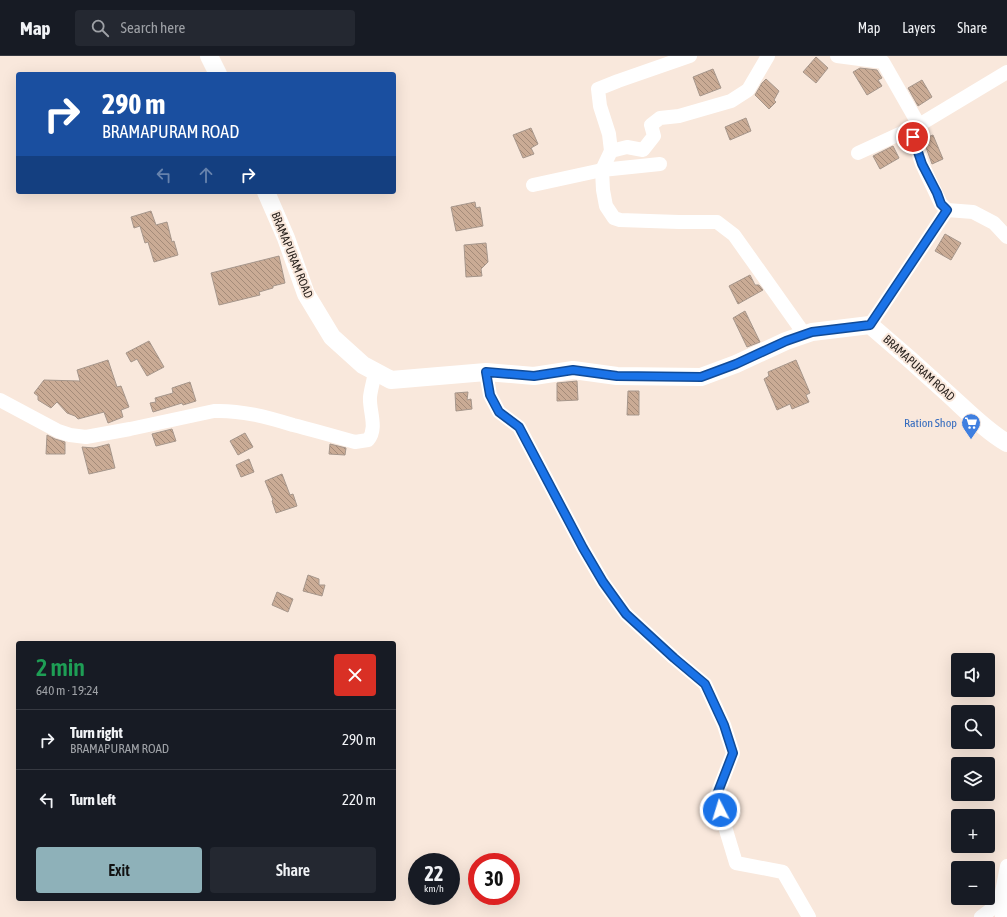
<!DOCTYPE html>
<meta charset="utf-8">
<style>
body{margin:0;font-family:"Asap Condensed",sans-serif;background:#242831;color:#f1f3f6;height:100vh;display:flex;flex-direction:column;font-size:15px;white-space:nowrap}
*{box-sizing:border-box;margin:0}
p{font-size:13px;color:#9ea1a6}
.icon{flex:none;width:22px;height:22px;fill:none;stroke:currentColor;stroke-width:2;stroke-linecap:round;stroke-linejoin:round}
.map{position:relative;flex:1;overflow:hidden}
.sheet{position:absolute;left:16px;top:585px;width:380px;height:260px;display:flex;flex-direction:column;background:#171b24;border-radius:4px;box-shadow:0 4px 16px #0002}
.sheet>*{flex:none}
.hud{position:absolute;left:16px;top:16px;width:380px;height:122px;border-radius:4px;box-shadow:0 4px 16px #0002;background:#1a4fa0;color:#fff;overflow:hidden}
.fabs{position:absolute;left:951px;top:597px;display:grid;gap:8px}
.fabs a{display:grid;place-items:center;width:44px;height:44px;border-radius:4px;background:#171b24;box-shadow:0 4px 16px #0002;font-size:20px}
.speed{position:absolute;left:408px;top:797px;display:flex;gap:8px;font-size:20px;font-weight:700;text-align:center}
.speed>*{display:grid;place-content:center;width:52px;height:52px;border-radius:50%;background:#171b24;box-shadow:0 4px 16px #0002;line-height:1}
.speed small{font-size:10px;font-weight:400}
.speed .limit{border:6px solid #d22;background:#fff;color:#111}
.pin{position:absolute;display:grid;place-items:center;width:34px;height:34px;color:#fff;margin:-17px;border:2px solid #fff;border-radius:50%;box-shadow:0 1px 4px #0007}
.me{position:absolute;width:44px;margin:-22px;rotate:355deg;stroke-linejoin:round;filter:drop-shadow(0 0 3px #0008)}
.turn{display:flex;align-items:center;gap:14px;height:84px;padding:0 20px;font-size:18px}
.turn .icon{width:52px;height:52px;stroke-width:2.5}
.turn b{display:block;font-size:28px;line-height:34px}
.lanes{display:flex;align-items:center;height:38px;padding:0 20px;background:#0003;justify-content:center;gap:20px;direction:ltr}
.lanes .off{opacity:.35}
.round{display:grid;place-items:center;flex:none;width:42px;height:42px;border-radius:4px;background:#242831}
.summary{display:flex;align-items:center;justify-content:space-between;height:68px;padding:0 20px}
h1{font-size:24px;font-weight:600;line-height:30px;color:#1e9e55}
.button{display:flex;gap:8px;margin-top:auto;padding:8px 20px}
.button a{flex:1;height:46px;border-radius:4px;background:#8eb1b9;color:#111;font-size:16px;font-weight:600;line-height:46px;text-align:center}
.button a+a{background:#242831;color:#f1f3f6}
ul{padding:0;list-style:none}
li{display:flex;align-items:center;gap:12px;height:60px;padding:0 20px;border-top:1px solid #363941}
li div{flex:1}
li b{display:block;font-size:15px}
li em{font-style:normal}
header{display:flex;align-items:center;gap:24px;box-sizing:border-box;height:56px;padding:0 20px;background:#171b24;border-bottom:1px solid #363941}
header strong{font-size:19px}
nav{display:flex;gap:22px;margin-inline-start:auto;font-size:14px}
.search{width:280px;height:36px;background:#242831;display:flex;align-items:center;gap:10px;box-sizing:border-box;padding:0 14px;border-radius:4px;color:#9ea1a6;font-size:15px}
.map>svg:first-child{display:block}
.building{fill:url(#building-back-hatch);stroke:#a6968b}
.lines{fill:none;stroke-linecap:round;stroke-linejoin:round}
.minor{stroke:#fff;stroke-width:14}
.tertiary{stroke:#fff;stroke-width:18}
.route-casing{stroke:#114b97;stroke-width:10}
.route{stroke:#1a73e8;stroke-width:7}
.labels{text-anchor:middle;stroke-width:4;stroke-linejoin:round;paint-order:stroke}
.street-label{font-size:12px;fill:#29221e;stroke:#f9e8dc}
.shop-label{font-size:12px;fill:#366cbe;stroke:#f9e8dc;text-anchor:end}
</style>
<header>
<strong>Map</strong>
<div class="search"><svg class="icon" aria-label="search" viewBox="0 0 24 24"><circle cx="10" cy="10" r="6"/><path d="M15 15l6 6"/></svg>Search here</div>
<nav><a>Map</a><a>Layers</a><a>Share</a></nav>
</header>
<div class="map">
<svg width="1007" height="861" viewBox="0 0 1007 861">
<defs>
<pattern id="building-back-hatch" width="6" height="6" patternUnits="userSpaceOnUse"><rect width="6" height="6" fill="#caab95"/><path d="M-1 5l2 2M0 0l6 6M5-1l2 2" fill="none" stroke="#a48b79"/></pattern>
</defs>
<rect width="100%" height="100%" fill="#f9e8dc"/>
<g class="building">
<polygon points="816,1 828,12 816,27 803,16"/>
<polygon points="860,12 877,14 882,22 878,24 882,30 867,39 853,16"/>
<polygon points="713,13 721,32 700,40 693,21"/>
<polygon points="766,23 779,35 774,44 776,46 769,53 755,39 762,27"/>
<polygon points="922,24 932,41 918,50 908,32"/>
<polygon points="746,62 751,75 730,84 725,71"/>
<polygon points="531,72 538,88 531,92 534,98 523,102 513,79"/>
<polygon points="933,79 943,103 932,108 923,83"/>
<polygon points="893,90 899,102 880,113 873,100"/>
<polygon points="475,146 476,152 480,151 483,170 456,175 451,151"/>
<polygon points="151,155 156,169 167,166 172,186 174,185 178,199 154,206 148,186 145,187 140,170 134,172 131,161"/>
<polygon points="945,178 961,187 951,204 935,195"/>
<polygon points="486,187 488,206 481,213 482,220 466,221 464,189"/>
<polygon points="279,200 285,227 273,230 273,232 259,236 260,239 219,249 211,217"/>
<polygon points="750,219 755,229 759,229 763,234 738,248 729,230"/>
<polygon points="745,255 760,286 747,291 733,262"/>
<polygon points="149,285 164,311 147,320 137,303 131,306 126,297"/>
<polygon points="108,304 117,331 121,330 129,351 121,354 123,361 108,367 104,356 78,363 75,360 67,357 57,346 51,352 38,344 38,340 34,337 44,324 80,325 77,314"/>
<polygon points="796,304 810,337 806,339 809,346 792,353 790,348 777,354 764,323 769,320 768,316"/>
<polygon points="577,325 578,344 557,345 557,327"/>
<polygon points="190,326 196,345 183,349 182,347 153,356 150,347 156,346 155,342 173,337 172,332"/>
<polygon points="628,335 639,335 639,359 627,359"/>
<polygon points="468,336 467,344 471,343 472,353 456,355 455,337"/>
<polygon points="172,373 176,385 156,390 152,378"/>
<polygon points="245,377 253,391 238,399 230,385"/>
<polygon points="47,379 55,383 65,386 65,398 46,398"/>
<polygon points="109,388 115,412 89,418 82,391 94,392"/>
<polygon points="330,388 346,392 345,399 329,398"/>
<polygon points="249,403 254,416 241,421 236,409"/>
<polygon points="282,418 290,439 293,438 297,450 276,457 272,445 273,444 265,425"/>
<polygon points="308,519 319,523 319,529 325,529 322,540 303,535"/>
<polygon points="277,536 293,543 288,556 272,549"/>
</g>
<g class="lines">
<g class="minor">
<polyline points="690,0 618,25 598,33 600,50 609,78 611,95 627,91 643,94 654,80 651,69 660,62 679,60 731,45 748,34 768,0"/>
<polyline points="837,0 883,6 919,69 858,97"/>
<polyline points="1007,16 919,69 913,81 922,108 941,148 947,154 973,156 994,167 1007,181"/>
<polyline points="611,95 602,114 603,134 606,150 614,162 620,164 679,166 717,166 734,179 805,279"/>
<polyline points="533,129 602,114 660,108"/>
<polyline points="870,269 947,154"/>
<polyline points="486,316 490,339 499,356 519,371 583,492 603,526 626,558 674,602 705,628 724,669 733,697 716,741 736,807 783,816 809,861"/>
<path d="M0,344L58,375L70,379L86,381L130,373L214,355C241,354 267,361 293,369C313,374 334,380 355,386L368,384C378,372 369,355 370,341C371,332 374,324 375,315"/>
<polyline points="1007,810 1002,836 1001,846 1007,843"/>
<polyline points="1001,846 1002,861"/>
<polyline points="981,861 1001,846"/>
</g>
<g class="tertiary">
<polyline points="209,0 218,18"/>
<path d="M266,136L286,182L306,238L332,281L363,309L391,324L486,316L534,320L573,314L617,320L701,321L736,308L786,285L812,276L870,269C896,291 921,313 946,336C965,353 985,374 1007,387"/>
</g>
</g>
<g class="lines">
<g class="route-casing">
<polyline id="route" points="720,754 716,741 733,697 724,669 705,628 674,602 626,558 603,526 583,492 519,371 499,356 490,339 486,316 534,320 573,314 617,320 701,321 736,308 786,285 812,276 870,269 947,154 941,148 937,137 922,108 913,81"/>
</g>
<use href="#route" class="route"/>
</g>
<defs>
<g id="supermarket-pin" transform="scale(1)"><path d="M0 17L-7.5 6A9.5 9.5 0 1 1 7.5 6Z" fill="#3f7fe0" stroke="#f9e8dc"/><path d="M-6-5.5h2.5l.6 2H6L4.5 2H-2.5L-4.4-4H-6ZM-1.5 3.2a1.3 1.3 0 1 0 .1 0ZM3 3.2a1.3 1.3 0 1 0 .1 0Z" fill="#fff"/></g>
</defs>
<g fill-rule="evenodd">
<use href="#supermarket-pin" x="971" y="367"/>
</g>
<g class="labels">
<g class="street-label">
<text transform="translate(292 199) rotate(68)" y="4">BRAMAPURAM ROAD</text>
<text transform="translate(919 312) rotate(42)" y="4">BRAMAPURAM ROAD</text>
</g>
<g class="shop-label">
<text x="957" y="371">Ration Shop</text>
</g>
</g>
</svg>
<div class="fabs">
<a><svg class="icon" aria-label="sound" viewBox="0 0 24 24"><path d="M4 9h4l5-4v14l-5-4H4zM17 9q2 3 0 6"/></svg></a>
<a><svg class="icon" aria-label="search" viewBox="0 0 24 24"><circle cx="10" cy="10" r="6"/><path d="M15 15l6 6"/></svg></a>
<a><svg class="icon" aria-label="layers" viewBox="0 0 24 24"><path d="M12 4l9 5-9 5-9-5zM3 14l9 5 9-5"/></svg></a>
<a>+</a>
<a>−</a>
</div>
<div class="speed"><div>22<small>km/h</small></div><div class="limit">30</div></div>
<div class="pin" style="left:913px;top:81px;background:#d93025"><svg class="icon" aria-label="arrive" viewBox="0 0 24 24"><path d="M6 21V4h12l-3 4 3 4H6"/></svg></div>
<svg class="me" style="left:720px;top:754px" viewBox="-20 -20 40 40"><circle r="17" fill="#1a73e8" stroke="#fff" stroke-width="3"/><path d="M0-11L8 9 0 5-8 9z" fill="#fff"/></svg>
<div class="hud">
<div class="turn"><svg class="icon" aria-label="right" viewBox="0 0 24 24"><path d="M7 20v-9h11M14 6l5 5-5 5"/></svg><div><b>290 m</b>BRAMAPURAM ROAD</div></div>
<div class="lanes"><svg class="icon off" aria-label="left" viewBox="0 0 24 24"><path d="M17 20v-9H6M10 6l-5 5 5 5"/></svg><svg class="icon off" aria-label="ahead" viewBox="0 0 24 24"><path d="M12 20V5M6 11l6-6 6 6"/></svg><svg class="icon" aria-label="right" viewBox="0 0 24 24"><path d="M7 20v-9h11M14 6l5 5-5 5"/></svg></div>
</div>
<section class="sheet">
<div class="summary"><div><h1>2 min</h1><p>640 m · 19:24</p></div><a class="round" style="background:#d93025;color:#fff"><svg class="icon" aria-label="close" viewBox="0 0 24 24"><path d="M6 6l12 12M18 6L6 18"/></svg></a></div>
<ul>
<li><svg class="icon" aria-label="right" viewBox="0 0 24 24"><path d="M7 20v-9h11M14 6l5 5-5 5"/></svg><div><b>Turn right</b><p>BRAMAPURAM ROAD</p></div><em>290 m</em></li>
<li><svg class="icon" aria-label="left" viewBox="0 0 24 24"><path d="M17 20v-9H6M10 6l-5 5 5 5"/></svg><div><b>Turn left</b></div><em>220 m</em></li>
</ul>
<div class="button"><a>Exit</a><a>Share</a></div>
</section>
</div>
